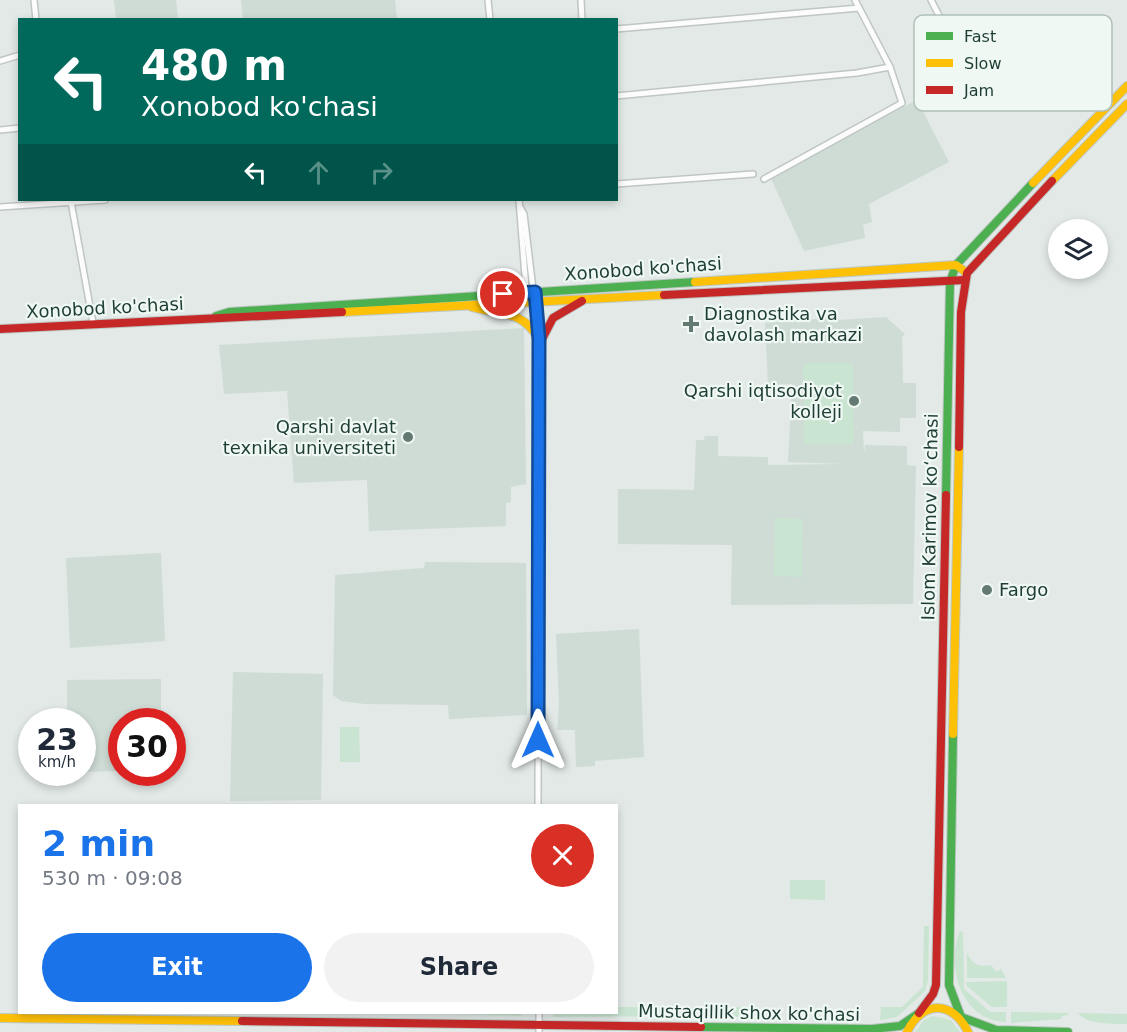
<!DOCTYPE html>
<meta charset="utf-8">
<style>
body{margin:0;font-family:"DejaVu Sans",sans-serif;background:#f2f2f3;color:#1f2937;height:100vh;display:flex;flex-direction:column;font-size:22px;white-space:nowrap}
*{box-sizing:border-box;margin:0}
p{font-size:20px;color:#747a83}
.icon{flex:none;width:33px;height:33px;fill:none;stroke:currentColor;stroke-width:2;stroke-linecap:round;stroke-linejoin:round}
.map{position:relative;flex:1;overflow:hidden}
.drawer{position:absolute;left:18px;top:804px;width:600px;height:210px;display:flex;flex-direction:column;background:#fff;border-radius:0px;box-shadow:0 3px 9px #0003}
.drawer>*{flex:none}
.hud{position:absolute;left:18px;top:18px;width:600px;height:183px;border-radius:0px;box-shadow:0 3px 9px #0003;background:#00695c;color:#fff;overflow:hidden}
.controls{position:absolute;left:1048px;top:219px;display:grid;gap:12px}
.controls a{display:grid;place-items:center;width:60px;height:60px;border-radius:50%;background:#fff;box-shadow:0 3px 9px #0003;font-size:30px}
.speed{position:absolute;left:18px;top:708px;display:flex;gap:12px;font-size:30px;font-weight:700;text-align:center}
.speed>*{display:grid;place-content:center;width:78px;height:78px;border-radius:50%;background:#fff;box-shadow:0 3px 9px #0003;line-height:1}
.speed small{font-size:15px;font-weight:400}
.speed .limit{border:9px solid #d22;background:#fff;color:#111}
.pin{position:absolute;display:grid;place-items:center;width:51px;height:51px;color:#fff;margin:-26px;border:3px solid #fff;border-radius:50%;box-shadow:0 2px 6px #0007}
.me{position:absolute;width:66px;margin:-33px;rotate:0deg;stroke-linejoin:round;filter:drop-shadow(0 0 4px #0008)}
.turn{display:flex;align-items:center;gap:21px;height:126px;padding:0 24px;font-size:27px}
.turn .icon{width:78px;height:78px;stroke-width:2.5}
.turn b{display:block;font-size:42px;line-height:51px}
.lanes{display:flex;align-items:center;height:57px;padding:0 24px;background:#0003;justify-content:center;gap:30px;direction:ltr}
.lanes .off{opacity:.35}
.round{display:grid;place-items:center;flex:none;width:63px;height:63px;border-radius:32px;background:#f2f2f3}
.overview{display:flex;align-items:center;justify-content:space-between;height:102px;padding:0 24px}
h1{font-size:36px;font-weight:700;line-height:45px;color:#1a73e8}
.button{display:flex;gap:12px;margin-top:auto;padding:12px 24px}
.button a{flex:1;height:69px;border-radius:36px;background:#1a73e8;color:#fff;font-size:24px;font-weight:700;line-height:69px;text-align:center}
.button a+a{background:#f2f2f3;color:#1f2937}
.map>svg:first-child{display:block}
.built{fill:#cfdbd5}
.green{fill:#c9e4d1}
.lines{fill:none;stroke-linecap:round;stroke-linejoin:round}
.street-casing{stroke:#bfc6c3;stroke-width:8}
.fast-casing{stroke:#bdc7c3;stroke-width:10}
.slow-casing{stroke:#bdc7c3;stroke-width:10}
.jam-casing{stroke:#bdc7c3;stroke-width:10}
.street{stroke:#fbfcfb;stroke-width:5}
.fast{stroke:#4caf50;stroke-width:8}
.slow{stroke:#ffc107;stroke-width:8}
.jam{stroke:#c62828;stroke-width:8}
.route-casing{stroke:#114b97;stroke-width:15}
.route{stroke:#1a73e8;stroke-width:10}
.poi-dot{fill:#637972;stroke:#eff8f3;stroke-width:2}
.labels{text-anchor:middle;stroke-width:4.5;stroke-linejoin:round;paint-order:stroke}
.street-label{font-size:18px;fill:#1e3d34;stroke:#eff8f3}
.poi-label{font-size:18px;fill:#1e3d34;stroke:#eff8f3;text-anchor:start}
.key{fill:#eff8f3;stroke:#b0c0ba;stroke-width:1.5}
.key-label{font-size:16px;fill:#1e3d34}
</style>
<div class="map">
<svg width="1127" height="1032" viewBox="0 0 1127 1032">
<rect width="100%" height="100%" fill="#e2e9e6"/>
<g class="built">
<polygon points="114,0 176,0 178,19 116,19"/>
<polygon points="241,0 395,0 397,19 243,19"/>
<polygon points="917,100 949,162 869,204 872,222 863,225 865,238 804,251 770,176"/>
<polygon points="838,317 839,320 886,317 905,334 902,337 903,383 916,383 916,418 900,418 900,432 863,431 864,454 865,445 907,446 907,465 916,466 913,604 731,605 732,545 618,544 618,489 694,490 696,440 704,440 705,436 718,436 718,456 768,457 768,465 843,464 788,462 792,384 768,385 765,323"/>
<polygon points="524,328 526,484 511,487 511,502 506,503 506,526 369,531 367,480 294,483 287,391 224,394 219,345"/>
<polygon points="161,553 165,641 70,648 66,558"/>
<polygon points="425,562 526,563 527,715 449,719 448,705 365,704 341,701 333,695 335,575 424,568"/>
<polygon points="639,629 644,757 595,761 595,766 576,767 575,730 557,730 559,705 556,634"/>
<polygon points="233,672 323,674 321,800 230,801"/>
<polygon points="161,679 161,721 122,722 121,771 83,772 82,722 67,721 67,680"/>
</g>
<g class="green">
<polygon points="803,363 853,363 854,444 804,444"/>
<polygon points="775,518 803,519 802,577 774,576"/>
<polygon points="340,727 359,727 360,762 340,762"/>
<polygon points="790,880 825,880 825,900 790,899"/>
<polygon points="924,926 929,926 928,980 925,991 897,1017 880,1020 881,1007 902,1007 923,987"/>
<path d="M960,931L963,932L964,989L990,1012H1006V1022C962,1021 945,967 960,931Z"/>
<path d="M967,953C972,964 979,968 991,965L996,972L1001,969L1006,978H967Z"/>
<polygon points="1007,981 1007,1007 992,1007 967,986 966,982"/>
<polygon points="617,1007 746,1007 746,1017 712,1016 712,1012 694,1012 694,1016 553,1017 553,1013 616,1012"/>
<polygon points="395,1012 523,1012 523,1013 521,1016"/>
<polygon points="1011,1012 1068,1013 1068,1015 1062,1016 1061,1019 1011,1023"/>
<path d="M1078,1013L1127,1014V1024C1110,1024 1087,1024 1078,1013Z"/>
<polygon points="933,1016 951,1020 960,1032 915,1032 924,1020"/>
</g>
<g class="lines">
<g class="street-casing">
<g id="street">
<polyline points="34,0 36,20"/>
<polyline points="488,0 490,20"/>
<polyline points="581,0 582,20"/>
<polyline points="931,0 969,73"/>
<polyline points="616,29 859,8"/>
<polyline points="0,61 20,55"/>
<polyline points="616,96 857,73 890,67"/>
<polyline points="0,130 20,128"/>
<polyline points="764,179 902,103 890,67 855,0"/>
<polyline points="616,184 753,174"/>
<polyline points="519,200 527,302"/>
<polyline points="71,202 93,323"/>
<polyline points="0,207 105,200"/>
<polyline points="520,207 524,214 539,339 538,806"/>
<polyline points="539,1012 539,1032"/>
</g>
</g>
<g class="fast-casing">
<g id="fast">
<polyline points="216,316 229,312 695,282"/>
<polyline points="946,495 950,282 956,265 1033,183"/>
<polyline points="953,734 949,985 961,1017"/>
<polyline points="961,1017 996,1030 1068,1032"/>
<polyline points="701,1027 872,1029 900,1026 919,1013"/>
</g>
</g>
<g class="slow-casing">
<g id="slow">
<polyline points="1052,181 1127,104"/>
<polyline points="1033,183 1127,86"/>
<polyline points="695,282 956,265 967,273"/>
<path d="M472,307C502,316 521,309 539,339"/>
<polyline points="342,312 664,295"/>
<polyline points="953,734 959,447"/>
<polyline points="0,1018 242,1021"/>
<path d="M907,1032C922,1000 953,1000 968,1032"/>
</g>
</g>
<g class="jam-casing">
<g id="jam">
<polyline points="664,295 965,280"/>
<polyline points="0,329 342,312"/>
<polyline points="540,343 553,318 582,301"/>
<polyline points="959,447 961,312 967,273 1052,181"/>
<polyline points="919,1013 933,994 936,985 946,495"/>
<polyline points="242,1021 701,1027"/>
</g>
</g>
<use href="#street" class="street"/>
<use href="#fast" class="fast"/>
<use href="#slow" class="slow"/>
<use href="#jam" class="jam"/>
</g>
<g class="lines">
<g class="route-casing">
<polyline id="route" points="503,294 535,292 539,339 538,740"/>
</g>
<use href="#route" class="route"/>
</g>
<g class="poi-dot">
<path d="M688 315h6v6h6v6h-6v6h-6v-6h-6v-6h6z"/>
<circle cx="854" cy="401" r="6"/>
<circle cx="408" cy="437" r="6"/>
<circle cx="987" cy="590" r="6"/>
</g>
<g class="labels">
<g class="street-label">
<text transform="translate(643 269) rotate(-4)" y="6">Xonobod ko'chasi</text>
<text transform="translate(105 308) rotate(-3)" y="6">Xonobod ko'chasi</text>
<text transform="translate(930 517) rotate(-89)" y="6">Islom Karimov ko‘chasi</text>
<text transform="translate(749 1013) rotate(1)" y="6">Mustaqillik shox ko'chasi</text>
</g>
<g class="poi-label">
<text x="704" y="320">Diagnostika va<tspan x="704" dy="21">davolash markazi</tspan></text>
<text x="842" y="397" text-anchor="end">Qarshi iqtisodiyot<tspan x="842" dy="21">kolleji</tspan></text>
<text x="396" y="433" text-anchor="end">Qarshi davlat<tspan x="396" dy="21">texnika universiteti</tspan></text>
<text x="999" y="596">Fargo</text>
</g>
</g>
<rect x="914" y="15" width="198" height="96" rx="9" class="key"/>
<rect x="926" y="32" width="27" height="8" fill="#4caf50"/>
<rect x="926" y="59" width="27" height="8" fill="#ffc107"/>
<rect x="926" y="86" width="27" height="8" fill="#c62828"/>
<g class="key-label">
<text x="964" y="42">Fast</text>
<text x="964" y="69">Slow</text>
<text x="964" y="96">Jam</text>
</g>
</svg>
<div class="controls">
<a><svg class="icon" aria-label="layers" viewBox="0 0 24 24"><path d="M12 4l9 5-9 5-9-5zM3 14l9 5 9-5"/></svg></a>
</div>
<div class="speed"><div>23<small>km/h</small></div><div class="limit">30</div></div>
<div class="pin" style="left:503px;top:294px;background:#d93025"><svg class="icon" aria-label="arrive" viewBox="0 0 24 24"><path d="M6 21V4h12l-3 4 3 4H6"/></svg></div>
<svg class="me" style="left:538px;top:740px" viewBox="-20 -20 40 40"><path d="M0-17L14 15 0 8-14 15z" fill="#1a73e8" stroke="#fff" stroke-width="4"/></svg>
<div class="hud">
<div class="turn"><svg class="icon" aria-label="left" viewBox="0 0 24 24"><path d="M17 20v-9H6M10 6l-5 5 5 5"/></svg><div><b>480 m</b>Xonobod ko'chasi</div></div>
<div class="lanes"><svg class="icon" aria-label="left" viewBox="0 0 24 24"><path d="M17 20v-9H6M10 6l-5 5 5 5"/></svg><svg class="icon off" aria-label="ahead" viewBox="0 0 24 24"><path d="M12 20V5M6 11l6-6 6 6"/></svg><svg class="icon off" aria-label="right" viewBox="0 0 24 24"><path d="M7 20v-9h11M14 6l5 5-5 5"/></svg></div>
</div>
<section class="drawer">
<div class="overview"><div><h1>2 min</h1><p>530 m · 09:08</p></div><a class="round" style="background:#d93025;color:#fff"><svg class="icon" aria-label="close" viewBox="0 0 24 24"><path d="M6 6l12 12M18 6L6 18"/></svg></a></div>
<div class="button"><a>Exit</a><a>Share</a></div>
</section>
</div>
